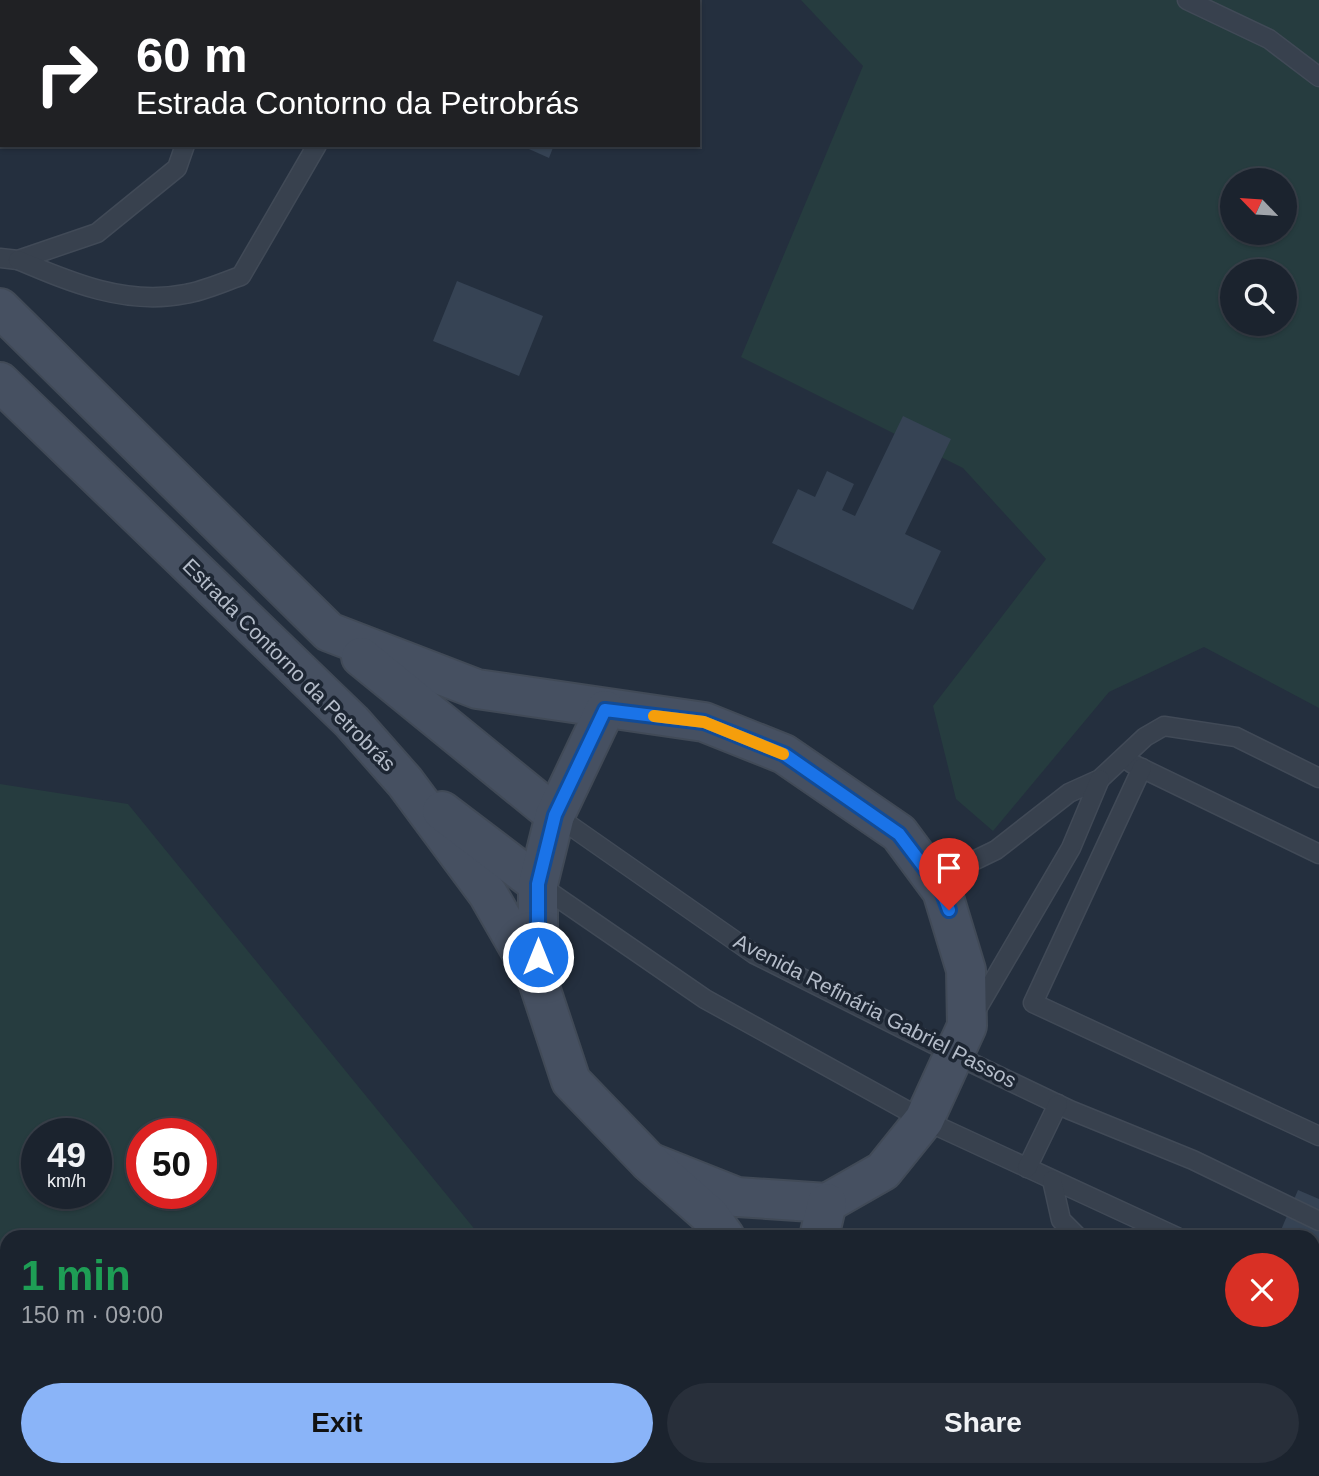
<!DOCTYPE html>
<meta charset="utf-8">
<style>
body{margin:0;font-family:Arial,sans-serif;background:#282f3a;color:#f1f3f6;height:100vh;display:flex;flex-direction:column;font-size:26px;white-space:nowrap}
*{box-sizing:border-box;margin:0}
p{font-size:23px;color:#a0a4aa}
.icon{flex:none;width:38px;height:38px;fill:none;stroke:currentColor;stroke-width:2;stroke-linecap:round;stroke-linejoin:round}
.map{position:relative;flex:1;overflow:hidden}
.details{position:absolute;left:0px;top:1230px;width:1320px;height:247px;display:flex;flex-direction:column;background:#1b232e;border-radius:21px 21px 0 0;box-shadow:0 2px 5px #0004,0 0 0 2px #39404a}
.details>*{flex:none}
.guide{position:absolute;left:0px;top:0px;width:700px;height:147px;box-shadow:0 2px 5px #0004,0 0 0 2px #39404a;background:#202124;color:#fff;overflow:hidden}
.needle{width:46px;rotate:295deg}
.controls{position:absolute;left:1220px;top:168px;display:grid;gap:14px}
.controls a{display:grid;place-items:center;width:77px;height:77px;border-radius:50%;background:#1b232e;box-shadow:0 2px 5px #0004,0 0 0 2px #39404a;font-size:35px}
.speed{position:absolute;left:21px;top:1118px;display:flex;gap:14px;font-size:35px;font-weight:700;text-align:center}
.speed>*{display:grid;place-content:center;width:91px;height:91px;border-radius:50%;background:#1b232e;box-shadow:0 2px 5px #0004,0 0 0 2px #39404a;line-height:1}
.speed small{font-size:18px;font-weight:400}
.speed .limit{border:10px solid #d22;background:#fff;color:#111}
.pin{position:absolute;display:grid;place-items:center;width:60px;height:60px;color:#fff;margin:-72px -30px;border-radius:50% 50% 50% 0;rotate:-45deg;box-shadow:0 0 7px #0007}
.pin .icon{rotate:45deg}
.me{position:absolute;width:77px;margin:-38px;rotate:0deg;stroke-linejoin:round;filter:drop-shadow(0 0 5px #0008)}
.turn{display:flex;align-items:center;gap:24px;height:147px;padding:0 21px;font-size:32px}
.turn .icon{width:91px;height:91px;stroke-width:2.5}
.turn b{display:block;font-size:49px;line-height:60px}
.round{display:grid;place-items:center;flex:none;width:74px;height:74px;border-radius:37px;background:#282f3a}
.head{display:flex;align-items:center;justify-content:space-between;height:119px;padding:0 21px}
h1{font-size:42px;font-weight:600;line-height:52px;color:#1e9e55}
.cta{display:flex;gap:14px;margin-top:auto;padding:14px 21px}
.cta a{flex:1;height:80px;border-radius:42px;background:#8ab4f8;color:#111;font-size:28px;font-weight:600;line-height:80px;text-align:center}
.cta a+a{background:#282f3a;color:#f1f3f6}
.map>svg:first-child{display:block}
.green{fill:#263c3f;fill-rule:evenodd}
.building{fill:#364354}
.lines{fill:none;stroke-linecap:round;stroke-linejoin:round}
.lane-casing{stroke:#414a57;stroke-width:21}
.secondary-casing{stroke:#414a57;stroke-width:42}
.lane{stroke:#38414e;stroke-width:18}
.secondary{stroke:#465061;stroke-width:38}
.route-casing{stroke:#114b97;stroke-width:18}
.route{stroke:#1a73e8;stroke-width:12}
.slow{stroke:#f59e0b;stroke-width:12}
.labels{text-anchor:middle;stroke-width:7;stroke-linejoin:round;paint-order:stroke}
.street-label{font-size:21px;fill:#b4bcc9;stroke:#1d2633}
</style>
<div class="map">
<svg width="1319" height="1476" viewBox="0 0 1319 1476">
<rect width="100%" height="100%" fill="#242f3e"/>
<g class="green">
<path d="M801,0H1319V708L1204,647L1109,692L993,831L956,799L933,706L1046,559L963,468L741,357L863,66ZM1232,180H1284V233H1232ZM1232,271H1284V324H1232Z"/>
<path d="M0,784L128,804L481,1237H7V1470H670L675,1476H0ZM37,1134H96V1194H37ZM142,1134H201V1194H142Z"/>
</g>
<g class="building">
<polygon points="520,145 554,145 549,158"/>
<polygon points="457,281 543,316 519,376 433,341"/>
<polygon points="903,416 951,439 905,534 941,551 913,610 772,543 798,489 815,497 827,471 854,484 842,510 855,516"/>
<polygon points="1298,1190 1319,1199 1319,1367 1312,1365 1312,1237 1278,1237"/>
<polygon points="1031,1470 1047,1470 1062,1476 1029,1476"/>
<polygon points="1099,1470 1142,1470 1140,1476 1112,1476"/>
<polygon points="1180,1470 1267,1470 1264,1476 1193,1476"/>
</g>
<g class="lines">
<g class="lane-casing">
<g id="lane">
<polyline points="194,0 195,2"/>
<polyline points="1187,0 1269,39 1319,77"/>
<polyline points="378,2 379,0"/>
<polyline points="0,258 18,260 97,233 177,168 185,145"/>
<path d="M18,260C70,282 126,306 185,294C204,291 223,282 241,276L317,145"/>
<polyline points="1131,763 1319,854"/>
<polyline points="1142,768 1033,1003 1319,1136"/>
<polyline points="555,815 754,954 955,1055 1070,1110 1193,1160 1319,1221"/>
<polyline points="934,880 996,850 1069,793 1100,779 1145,737 1164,726 1236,737 1319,778"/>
<polyline points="538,884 705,999 924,1120 1177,1237"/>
<polyline points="974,1014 1071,848 1100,779"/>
<polyline points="1027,1168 1058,1104"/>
<polyline points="1052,1180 1061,1220 1078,1237"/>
<polyline points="1312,1299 1319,1302"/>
</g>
</g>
<g class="secondary-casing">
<g id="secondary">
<polyline points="0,308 329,632 477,689 704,722 784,754 899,833 942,891 966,970 967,1026 924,1120 883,1171 827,1203 737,1197 649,1162"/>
<polyline points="0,382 352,722 405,782 488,894 538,981 571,1081 649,1162 710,1216 725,1237"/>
<polyline points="361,657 555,815"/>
<polyline points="442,811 538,884"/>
<polyline points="538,978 538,884 555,815 605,710"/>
<polyline points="819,1237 827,1203"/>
<polyline points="780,1470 780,1476"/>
</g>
</g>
<use href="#lane" class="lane"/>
<use href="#secondary" class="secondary"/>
</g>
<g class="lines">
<g class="route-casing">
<polyline id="route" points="538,957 538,884 555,815 605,710 704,722 784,754 899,834 942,891 949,910"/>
</g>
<use href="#route" class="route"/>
<polyline class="slow" points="654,716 704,722 783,754"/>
</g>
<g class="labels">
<g class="street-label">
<text transform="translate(289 665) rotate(45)" y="7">Estrada Contorno da Petrobrás</text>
<text transform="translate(875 1011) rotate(27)" y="7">Avenida Refinária Gabriel Passos</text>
</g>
</g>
</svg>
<div class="controls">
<a><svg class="needle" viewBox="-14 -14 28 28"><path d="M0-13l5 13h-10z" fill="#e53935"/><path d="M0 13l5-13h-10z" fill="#a0a4aa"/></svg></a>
<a><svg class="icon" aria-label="search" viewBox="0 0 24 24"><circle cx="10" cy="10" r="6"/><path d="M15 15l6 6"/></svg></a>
</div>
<div class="speed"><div>49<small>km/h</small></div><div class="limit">50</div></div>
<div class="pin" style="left:949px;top:910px;background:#d93025"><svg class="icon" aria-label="arrive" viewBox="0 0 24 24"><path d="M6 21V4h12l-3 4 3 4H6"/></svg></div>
<svg class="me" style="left:538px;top:957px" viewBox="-20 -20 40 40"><circle r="17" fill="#1a73e8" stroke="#fff" stroke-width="3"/><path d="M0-11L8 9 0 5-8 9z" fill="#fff"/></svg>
<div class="guide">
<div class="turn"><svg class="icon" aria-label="right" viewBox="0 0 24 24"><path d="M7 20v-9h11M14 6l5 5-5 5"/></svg><div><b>60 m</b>Estrada Contorno da Petrobrás</div></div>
</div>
<section class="details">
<div class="head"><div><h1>1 min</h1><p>150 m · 09:00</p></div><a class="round" style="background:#d93025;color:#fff"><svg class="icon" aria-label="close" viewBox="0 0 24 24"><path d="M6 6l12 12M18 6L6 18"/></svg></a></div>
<div class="cta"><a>Exit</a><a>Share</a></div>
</section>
</div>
